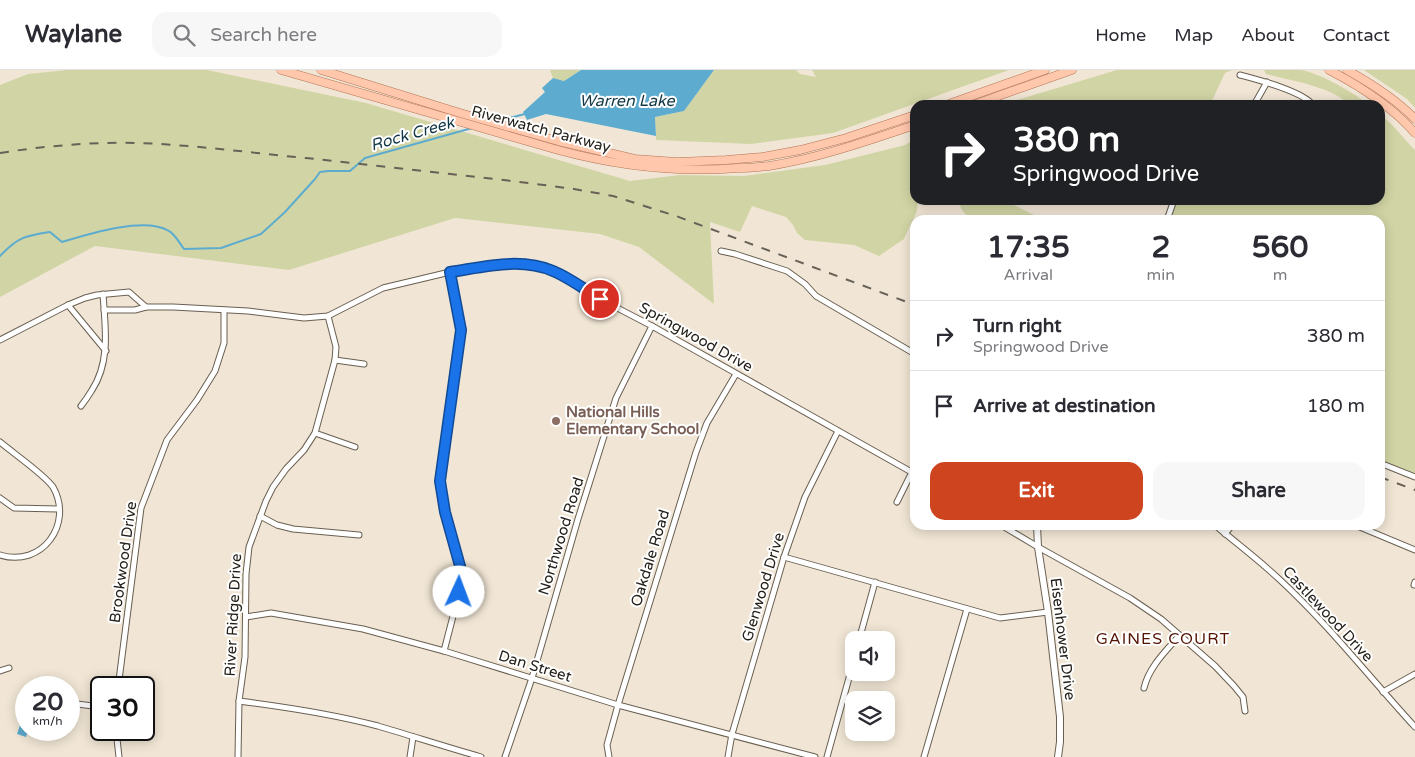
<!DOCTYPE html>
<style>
body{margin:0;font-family:"Varela Round",sans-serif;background:#f7f7f7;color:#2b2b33;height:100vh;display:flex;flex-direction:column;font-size:19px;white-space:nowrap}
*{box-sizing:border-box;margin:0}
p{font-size:16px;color:#7c7c81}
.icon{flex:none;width:28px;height:28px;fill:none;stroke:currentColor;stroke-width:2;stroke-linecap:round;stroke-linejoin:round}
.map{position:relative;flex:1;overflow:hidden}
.panel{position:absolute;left:910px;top:145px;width:475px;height:315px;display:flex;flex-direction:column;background:#fff;border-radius:15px;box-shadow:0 2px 12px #0003}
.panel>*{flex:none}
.guide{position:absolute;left:910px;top:30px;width:475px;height:105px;border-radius:15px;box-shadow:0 2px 12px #0003;background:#202124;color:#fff;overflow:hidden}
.buttons{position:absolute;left:845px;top:561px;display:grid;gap:10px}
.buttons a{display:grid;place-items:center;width:50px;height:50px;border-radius:10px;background:#fff;box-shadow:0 2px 12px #0003;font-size:25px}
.speed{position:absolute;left:15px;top:606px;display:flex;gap:10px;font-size:25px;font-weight:700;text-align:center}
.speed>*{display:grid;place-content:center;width:65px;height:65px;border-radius:50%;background:#fff;box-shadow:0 2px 12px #0003;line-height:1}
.speed small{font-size:12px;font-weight:400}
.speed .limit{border:2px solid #111;border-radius:8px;background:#fff;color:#111}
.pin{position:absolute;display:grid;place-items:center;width:42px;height:42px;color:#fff;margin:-21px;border:2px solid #fff;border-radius:50%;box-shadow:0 1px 5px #0007}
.me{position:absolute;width:55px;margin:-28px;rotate:2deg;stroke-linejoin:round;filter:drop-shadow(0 0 4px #0008)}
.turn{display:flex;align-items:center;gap:18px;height:105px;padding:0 20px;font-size:22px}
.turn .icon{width:65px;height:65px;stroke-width:2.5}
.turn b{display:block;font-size:35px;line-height:42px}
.eta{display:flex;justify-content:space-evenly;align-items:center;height:85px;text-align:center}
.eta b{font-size:30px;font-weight:800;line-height:35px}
.primary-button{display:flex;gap:10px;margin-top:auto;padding:10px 20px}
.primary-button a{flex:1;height:58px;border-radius:15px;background:#cd441f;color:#fff;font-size:20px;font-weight:800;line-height:58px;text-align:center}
.primary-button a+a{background:#f7f7f7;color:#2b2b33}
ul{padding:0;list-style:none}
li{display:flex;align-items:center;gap:15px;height:70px;padding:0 20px;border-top:1px solid #e1e1e2}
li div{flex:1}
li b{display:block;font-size:19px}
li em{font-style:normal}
header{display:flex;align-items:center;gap:30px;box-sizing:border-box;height:70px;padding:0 25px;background:#fff;border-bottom:1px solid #e1e1e2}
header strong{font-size:24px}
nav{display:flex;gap:28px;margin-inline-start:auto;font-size:18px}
.search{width:350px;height:45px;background:#f7f7f7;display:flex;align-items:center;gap:12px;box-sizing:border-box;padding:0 18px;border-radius:15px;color:#7c7c81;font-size:19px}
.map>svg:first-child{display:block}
.green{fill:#d1d5a5}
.water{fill:#5daccf}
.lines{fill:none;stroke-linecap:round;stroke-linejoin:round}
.stream{stroke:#5daccf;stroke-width:2}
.minor-casing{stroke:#695f51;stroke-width:7}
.tertiary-casing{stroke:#695f51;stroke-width:8}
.primary-casing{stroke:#b37455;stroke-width:9}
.minor{stroke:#fff;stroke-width:5}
.tertiary{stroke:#fff;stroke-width:6}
.primary{stroke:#ffc7ac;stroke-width:8}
.rail{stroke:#686158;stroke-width:2;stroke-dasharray:9 9;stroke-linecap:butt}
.route-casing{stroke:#114b97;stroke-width:12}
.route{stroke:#1a73e8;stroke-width:9}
.education-dot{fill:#8d6e63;stroke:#fff;stroke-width:2}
.labels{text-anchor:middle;stroke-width:4;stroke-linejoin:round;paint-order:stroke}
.street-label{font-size:15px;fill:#25201a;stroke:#fff}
.education-label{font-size:15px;font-weight:bold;fill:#785e54;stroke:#fff;text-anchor:start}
.water-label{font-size:16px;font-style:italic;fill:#123746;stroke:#fff}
.neighbourhood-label{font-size:16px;letter-spacing:1px;fill:#561403;stroke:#fff}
</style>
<header>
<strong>Waylane</strong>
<div class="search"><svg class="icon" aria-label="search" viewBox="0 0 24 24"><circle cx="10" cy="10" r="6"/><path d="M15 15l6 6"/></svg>Search here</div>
<nav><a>Home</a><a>Map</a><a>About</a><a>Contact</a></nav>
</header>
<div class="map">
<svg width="1415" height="687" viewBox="0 0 1415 687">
<rect width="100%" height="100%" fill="#f1e6d5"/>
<g class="green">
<polygon points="67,0 207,0 366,33 630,111 680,105 744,106 825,95 905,75 915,69 915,130 918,130 917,141 904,169 879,186 854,175 805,170 797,163 793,155 786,147 752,136 740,162 710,152 714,234 639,177 600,164 455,148 289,200 95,176 0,227 0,15 28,4"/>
<polygon points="550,0 581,0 564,11 553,8"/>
<polygon points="714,0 796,0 800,4 816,7 812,0 1009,0 833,63 751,74 656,70 655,47 684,41"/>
<polygon points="1117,0 1232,0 1225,3 1210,35 1000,35"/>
<path d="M1264,0C1276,0 1288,0 1300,0C1318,2 1355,23 1369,35H1350C1330,16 1292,11 1266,4Z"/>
<polygon points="1364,0 1415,0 1415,38 1407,29"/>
<path d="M1380,44C1393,54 1403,68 1415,80V407L1380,394V150H1164L1171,130H1260L1264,135L1272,130H1380Z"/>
<path d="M959,130H1004L1044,150H977C966,145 961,143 959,130Z"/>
</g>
<g class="water">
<polygon points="581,0 714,0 684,41 655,47 656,66 546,44 527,50 523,42 545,22 542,18 553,8 564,11"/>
<polygon points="23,646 26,647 26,660 28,660 26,667 17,664"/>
</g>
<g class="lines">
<g class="stream">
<polyline points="498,51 525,44"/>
<path d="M0,186C18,167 25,166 50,162L62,172C88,164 145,146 169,161C175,164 180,174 184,179L221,178L261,164L285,142L315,109L320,102L328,101H350L365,88L472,58"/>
</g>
<g class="minor-casing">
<g id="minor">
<path d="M1240,5C1259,10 1302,21 1313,35"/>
<polyline points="1254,35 1267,12"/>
<polyline points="1167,150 1174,130"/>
<polyline points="721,181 735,184 787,201 805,214 816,226 915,284"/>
<polyline points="68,235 106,281"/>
<polyline points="104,240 135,240 146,237 173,237 248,241 304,248 328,246 383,218 450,202 504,194 532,195 554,201 600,229 652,256 915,404"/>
<polyline points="0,270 68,235 85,228 97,225 129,222 146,237"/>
<polyline points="335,290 364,294"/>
<path d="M81,336C85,331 89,325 92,320C111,291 105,256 103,224"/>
<polyline points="315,363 355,377"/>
<path d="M0,372C13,383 45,405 53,417C74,454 42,498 0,485"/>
<polyline points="1380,393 1415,407"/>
<polyline points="0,428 14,438 58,439"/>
<polyline points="897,432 912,402"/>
<polyline points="260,446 277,455 293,459 359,465"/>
<polyline points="1001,455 1038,477 1130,528 1161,549 1215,596 1234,616 1243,627 1245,641"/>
<path d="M1215,455C1236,473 1259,490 1279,509C1328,554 1370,608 1415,657"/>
<polyline points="1355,455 1415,480"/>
<polyline points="1225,464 1232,455"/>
<polyline points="784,487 1000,548 1048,542"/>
<polyline points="1414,515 1415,512"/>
<polyline points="246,547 271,543 363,559 444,581 618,635 815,687"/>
<polyline points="859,570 875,512"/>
<polyline points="444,581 459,523 460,496 445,441 440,411 461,260 450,202"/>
<polyline points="0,601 9,598"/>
<polyline points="118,618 141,438 167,370 197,330 215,301 224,273 224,240"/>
<path d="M1144,618C1149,597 1165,582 1179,566"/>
<polyline points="1383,622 1415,604"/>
<path d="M239,631C286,637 333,644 378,656C412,666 446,677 481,687"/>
<polyline points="69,633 101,637"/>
<polyline points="116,660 119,687"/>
<polyline points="238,687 239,631 245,587 246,504 249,477 266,431 273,417 286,399 304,380 315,363 335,290 336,277 328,246"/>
<polyline points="410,687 413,667"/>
<polyline points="505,687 532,608 578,449 616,328 652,256"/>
<polyline points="609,687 607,675 618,635 696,382 707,353 736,304"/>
<polyline points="728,687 732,664 784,487 805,427 838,361"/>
<polyline points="827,687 854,590"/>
<polyline points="924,687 967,539"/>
</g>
</g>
<g class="tertiary-casing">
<polyline id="tertiary" points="1037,455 1038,477 1048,542 1060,647 1060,672 1058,687"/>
</g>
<g class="primary-casing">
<g id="primary">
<path d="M281,0L558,80C617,96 677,103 738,98C748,98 759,97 769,96C819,88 867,71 915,55"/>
<polyline points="321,0 460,43 558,71 635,89 677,92 726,90 762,87 800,80 846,68 915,45"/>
<path d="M1329,0C1360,16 1392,37 1415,63"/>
<path d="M1347,0C1372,14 1396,29 1415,49"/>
<polyline points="946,35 1045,0"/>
<polyline points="973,35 1072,0"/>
</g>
</g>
<use href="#minor" class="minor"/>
<use href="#tertiary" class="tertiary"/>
<use href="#primary" class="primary"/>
<g class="rail">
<path d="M0,83C57,74 116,70 174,75C218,78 262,84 306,88C395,98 485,107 574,119L613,126L676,146L915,235"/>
<polyline points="1380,407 1415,420"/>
</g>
</g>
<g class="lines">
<g class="route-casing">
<path id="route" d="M459,522L460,496L445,442L440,411L461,260L450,202C484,197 520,187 553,201C568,207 586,220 600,229"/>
</g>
<use href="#route" class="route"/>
</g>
<circle class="education-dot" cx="556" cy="351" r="5"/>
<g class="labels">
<g class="street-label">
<text transform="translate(541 59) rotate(15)" y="5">Riverwatch Parkway</text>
<text transform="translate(696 267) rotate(29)" y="5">Springwood Drive</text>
<text transform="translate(561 466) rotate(-73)" y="5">Northwood Road</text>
<text transform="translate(650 488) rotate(-73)" y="5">Oakdale Road</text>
<text transform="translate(123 492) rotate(-82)" y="5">Brookwood Drive</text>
<text transform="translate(763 517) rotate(-73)" y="5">Glenwood Drive</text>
<text transform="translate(1328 544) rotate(47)" y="5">Castlewood Drive</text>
<text transform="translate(233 545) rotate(-87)" y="5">River Ridge Drive</text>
<text transform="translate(1063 569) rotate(83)" y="5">Eisenhower Drive</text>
<text transform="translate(535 596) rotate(17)" y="5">Dan Street</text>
</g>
<g class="education-label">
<text x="566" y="347">National Hills<tspan x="566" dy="17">Elementary School</tspan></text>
</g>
<g class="water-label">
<text x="627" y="36">Warren Lake</text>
<text transform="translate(412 63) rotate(-16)" y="6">Rock Creek</text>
</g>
<g class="neighbourhood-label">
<text x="1163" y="574">GAINES COURT</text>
</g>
</g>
</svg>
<div class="buttons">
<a><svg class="icon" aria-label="sound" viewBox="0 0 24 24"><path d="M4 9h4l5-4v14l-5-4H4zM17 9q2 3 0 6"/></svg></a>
<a><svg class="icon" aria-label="layers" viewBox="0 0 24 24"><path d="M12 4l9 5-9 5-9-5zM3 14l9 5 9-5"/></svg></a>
</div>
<div class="speed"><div>20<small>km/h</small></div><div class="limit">30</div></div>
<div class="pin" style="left:600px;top:229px;background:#d93025"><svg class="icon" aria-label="arrive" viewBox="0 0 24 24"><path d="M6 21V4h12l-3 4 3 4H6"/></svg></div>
<svg class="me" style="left:459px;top:522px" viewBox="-20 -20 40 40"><circle r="19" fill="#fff"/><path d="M0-13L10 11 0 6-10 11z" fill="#1a73e8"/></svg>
<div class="guide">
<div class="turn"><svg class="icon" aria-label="right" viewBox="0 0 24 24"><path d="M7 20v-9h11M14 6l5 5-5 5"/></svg><div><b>380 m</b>Springwood Drive</div></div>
</div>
<section class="panel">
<div class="eta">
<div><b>17:35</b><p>Arrival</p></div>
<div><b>2</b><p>min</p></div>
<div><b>560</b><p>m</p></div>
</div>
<ul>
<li><svg class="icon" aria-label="right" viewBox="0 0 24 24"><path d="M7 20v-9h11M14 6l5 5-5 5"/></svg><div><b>Turn right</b><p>Springwood Drive</p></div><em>380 m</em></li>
<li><svg class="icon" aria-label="arrive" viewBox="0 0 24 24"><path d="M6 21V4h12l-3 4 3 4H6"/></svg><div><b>Arrive at destination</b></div><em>180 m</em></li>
</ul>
<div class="primary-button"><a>Exit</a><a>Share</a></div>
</section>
</div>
